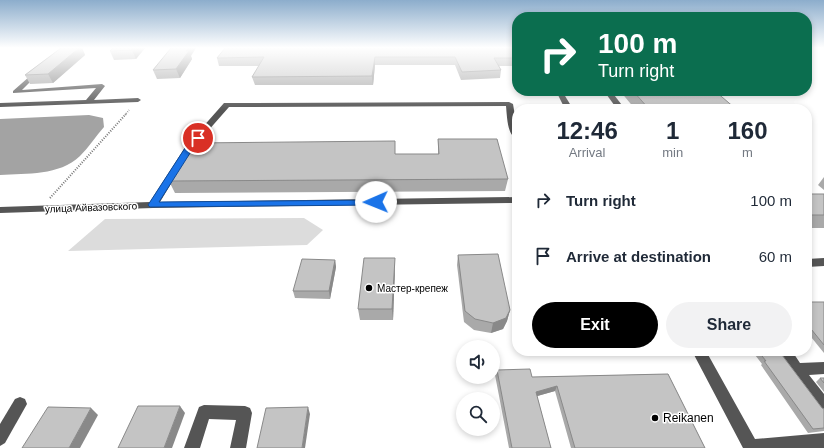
<!DOCTYPE html>
<meta charset="utf-8">
<style>
body{margin:0;font-family:Helvetica,sans-serif;background:#f2f2f3;color:#1f2937;height:100vh;display:flex;flex-direction:column;font-size:15px;white-space:nowrap}
*{box-sizing:border-box;margin:0}
p{font-size:13px;color:#747a83}
.icon{flex:none;width:22px;height:22px;fill:none;stroke:currentColor;stroke-width:2;stroke-linecap:round;stroke-linejoin:round}
.map{position:relative;flex:1;overflow:hidden}
.details{position:absolute;left:512px;top:104px;width:300px;height:252px;display:flex;flex-direction:column;background:#fff;border-radius:16px;box-shadow:0 2px 6px #0003}
.details>*{flex:none}
.guide{position:absolute;left:512px;top:12px;width:300px;height:84px;border-radius:16px;box-shadow:0 2px 6px #0003;background:#0b6e4f;color:#fff;overflow:hidden}
.tools{position:absolute;left:456px;top:340px;display:grid;gap:8px}
.tools a{display:grid;place-items:center;width:44px;height:44px;border-radius:50%;background:#fff;box-shadow:0 2px 6px #0003;font-size:20px}
.pin{position:absolute;display:grid;place-items:center;width:34px;height:34px;color:#fff;margin:-17px;border:2px solid #fff;border-radius:50%;box-shadow:0 1px 4px #0007}
.me{position:absolute;width:44px;margin:-22px;rotate:269deg;stroke-linejoin:round;filter:drop-shadow(0 0 3px #0008)}
.turn{display:flex;align-items:center;gap:14px;height:84px;padding:0 20px;font-size:18px}
.turn .icon{width:52px;height:52px;stroke-width:2.5}
.turn b{display:block;font-size:28px;line-height:34px}
.eta{display:flex;justify-content:space-evenly;align-items:center;height:68px;text-align:center}
.eta b{font-size:24px;font-weight:600;line-height:28px}
.button{display:flex;gap:8px;margin-top:auto;padding:8px 20px}
.button a{flex:1;height:46px;border-radius:24px;background:#000;color:#fff;font-size:16px;font-weight:600;line-height:46px;text-align:center}
.button a+a{background:#f2f2f3;color:#1f2937}
ul{padding:0;list-style:none}
li{display:flex;align-items:center;gap:12px;height:56px;padding:0 20px}
li div{flex:1}
li b{display:block;font-size:15px}
li em{font-style:normal}
.map>svg:first-child{display:block}
.green{fill:#dcdcdc}
.water{fill:#a3a3a3}
.lines{fill:none;stroke-linecap:round;stroke-linejoin:round}
.path-far1{stroke:#777;stroke-width:1.5;stroke-dasharray:0.5 1.5;stroke-linecap:butt}
.path{stroke:#777;stroke-width:2;stroke-dasharray:1 1.5;stroke-linecap:butt}
.minor{fill:#555;fill-rule:evenodd}
.wall{fill:#a9a9a9}
.shaded-wall{fill:#898989}
.building{fill:#c4c4c4;stroke:#898989}
.route{fill:#1a73e8;stroke:#114b97}
.poi-dot{fill:#000;stroke:#fff;stroke-width:1.5}
.labels{text-anchor:middle;stroke-width:3;stroke-linejoin:round;paint-order:stroke}
.street-label{font-size:10px;fill:#000;stroke:#fff}
.poi-label{font-size:10px;fill:#000;stroke:#fff;text-anchor:start}
.near-poi-label{font-size:12px;fill:#000;stroke:#fff;text-anchor:start}
</style>
<div class="map">
<svg width="824" height="448" viewBox="0 0 824 448">
<rect width="100%" height="100%" fill="#fff"/>
<polygon class="green" points="304,218 323,230 307,245 68,251 105,219"/>
<path class="water" d="M89,115L103,118L104,127C96,136 89,147 80,156C59,176 27,173 0,175V119Z"/>
<g class="lines">
<polyline class="path-far1" points="125,115 130,109"/>
<polyline class="path" points="50,198 126,114"/>
<g class="minor">
<polygon points="38,69 40,70 40,72 22,90 102,84 105,86 94,100 138,98 141,100 138,102 0,107 0,103 86,100 96,88 13,93 13,91"/>
<polygon points="556,91 562,91 573,109 565,109"/>
<polygon points="604,91 611,91 625,109 617,109"/>
<path d="M509,102L513,104L517,128V139C507,136 507,115 506,106L229,107L192,149L160,202L517,197V203L153,208L0,213V207L150,202L186,146L224,103H227Z"/>
<polygon points="824,258 824,266 807,267 807,259"/>
<polygon points="692,351 706,351 755,439 824,433 824,448 743,448"/>
<polygon points="777,351 792,351 800,363 824,362 824,374 809,375 824,394 824,413 819,411"/>
<polygon points="20,397 25,399 27,404 5,443 0,446 0,424 15,399"/>
<polygon points="204,405 245,406 250,408 252,413 246,448 230,448 236,420 209,419 200,448 184,448 199,407"/>
</g>
</g>
<g class="wall">
<polygon points="61,48 82,48 85,55 53,83 30,84 25,75"/>
<polygon points="145,48 136,59 114,60 110,51"/>
<polygon points="517,50 517,66 499,66 501,70 500,78 461,80 455,65 375,65 373,85 255,85 252,77 259,66 219,66 217,58"/>
<polygon points="191,56 192,59 180,78 157,79 153,70"/>
<polygon points="620,91 715,91 736,109 635,109"/>
<polygon points="438,139 508,179 505,191 175,193 169,181 396,154 438,154"/>
<polygon points="824,177 824,190 818,185"/>
<rect x="807" y="194" width="17" height="34"/>
<polygon points="458,255 510,310 507,321 503,329 491,333 474,330 464,322 457,265"/>
<polygon points="335,260 336,267 330,299 295,298 293,291"/>
<polygon points="395,269 393,320 360,320 358,309"/>
<polygon points="807,302 824,302 824,353 807,332"/>
<polygon points="752,351 779,351 822,408 824,409 824,431 808,433 761,365 762,364"/>
<polygon points="497,370 532,377 668,374 705,448 571,448 555,391 537,396 551,448 509,448 495,375"/>
<polygon points="820,378 824,378 824,392 816,382"/>
</g>
<g class="shaded-wall">
<polygon points="79,48 82,48 85,55 53,83 48,74"/>
<polygon points="134,48 145,48 136,59 132,50"/>
<polygon points="188,48 196,48 191,56 192,59 180,78 176,69"/>
<polygon points="375,57 375,65 373,85 372,76"/>
<polygon points="395,258 395,269 393,320 392,309"/>
<polygon points="335,260 336,267 330,299 329,291"/>
<polygon points="510,310 507,321 503,329 491,333 493,323"/>
<polygon points="557,386 555,391 534,397 536,392"/>
<polygon points="180,406 185,413 172,448 164,448"/>
<polygon points="308,407 310,414 305,448 302,448"/>
<polygon points="91,408 98,415 80,448 69,448"/>
</g>
<g class="building">
<polygon points="61,48 79,48 48,74 25,75"/>
<polygon points="113,48 134,48 132,50 110,51"/>
<polygon points="171,48 188,48 186,51 189,51 176,69 153,70"/>
<polygon points="225,48 516,48 517,50 517,58 494,58 501,70 462,72 455,57 375,57 372,76 252,77 264,57 217,58"/>
<polygon points="633,91 715,91 736,109 649,109"/>
<polygon points="438,139 497,139 508,179 169,181 193,143 395,141 395,154 439,154"/>
<rect x="807" y="194" width="17" height="21"/>
<polygon points="498,254 510,310 506,318 493,323 475,319 465,311 458,255"/>
<polygon points="364,258 395,258 392,309 358,309"/>
<polygon points="302,259 335,260 329,291 293,291"/>
<polygon points="807,302 824,302 824,345 807,324"/>
<polygon points="758,351 779,351 822,408 824,409 824,428 813,429 764,361 766,361"/>
<polygon points="530,369 532,377 668,374 705,448 575,448 557,386 536,392 551,448 512,448 497,370"/>
<polygon points="820,378 824,378 824,383"/>
<polygon points="138,406 180,406 164,448 118,448"/>
<polygon points="48,407 91,408 69,448 22,448"/>
<polygon points="308,407 302,448 257,448 266,408"/>
</g>
<linearGradient id="sky" x2="0" y2="1"><stop stop-color="#8cadcc"/><stop offset="0.43" stop-color="#fff"/><stop offset="1" stop-color="#fff" stop-opacity="0"/></linearGradient>
<rect width="824" height="111" fill="url(#sky)"/>
<polygon class="route" points="198,135 202,138 192,150 159,202 376,200 380,202 376,205 150,207 148,205 185,148 196,136"/>
<g class="poi-dot">
<circle cx="369" cy="288" r="4"/>
<circle cx="655" cy="418" r="4"/>
</g>
<g class="labels">
<g class="street-label">
<text transform="translate(91 207) rotate(-2)" y="4">улица Айвазовского</text>
</g>
<g class="poi-label">
<text x="377" y="292">Мастер-крепеж</text>
</g>
<g class="near-poi-label">
<text x="663" y="422">Reikanen</text>
</g>
</g>
</svg>
<div class="tools">
<a><svg class="icon" aria-label="sound" viewBox="0 0 24 24"><path d="M4 9h4l5-4v14l-5-4H4zM17 9q2 3 0 6"/></svg></a>
<a><svg class="icon" aria-label="search" viewBox="0 0 24 24"><circle cx="10" cy="10" r="6"/><path d="M15 15l6 6"/></svg></a>
</div>
<div class="pin" style="left:198px;top:138px;background:#d93025"><svg class="icon" aria-label="arrive" viewBox="0 0 24 24"><path d="M6 21V4h12l-3 4 3 4H6"/></svg></div>
<svg class="me" style="left:376px;top:202px" viewBox="-20 -20 40 40"><circle r="19" fill="#fff"/><path d="M0-13L10 11 0 6-10 11z" fill="#1a73e8"/></svg>
<div class="guide">
<div class="turn"><svg class="icon" aria-label="right" viewBox="0 0 24 24"><path d="M7 20v-9h11M14 6l5 5-5 5"/></svg><div><b>100 m</b>Turn right</div></div>
</div>
<section class="details">
<div class="eta">
<div><b>12:46</b><p>Arrival</p></div>
<div><b>1</b><p>min</p></div>
<div><b>160</b><p>m</p></div>
</div>
<ul>
<li><svg class="icon" aria-label="right" viewBox="0 0 24 24"><path d="M7 20v-9h11M14 6l5 5-5 5"/></svg><div><b>Turn right</b></div><em>100 m</em></li>
<li><svg class="icon" aria-label="arrive" viewBox="0 0 24 24"><path d="M6 21V4h12l-3 4 3 4H6"/></svg><div><b>Arrive at destination</b></div><em>60 m</em></li>
</ul>
<div class="button"><a>Exit</a><a>Share</a></div>
</section>
</div>
